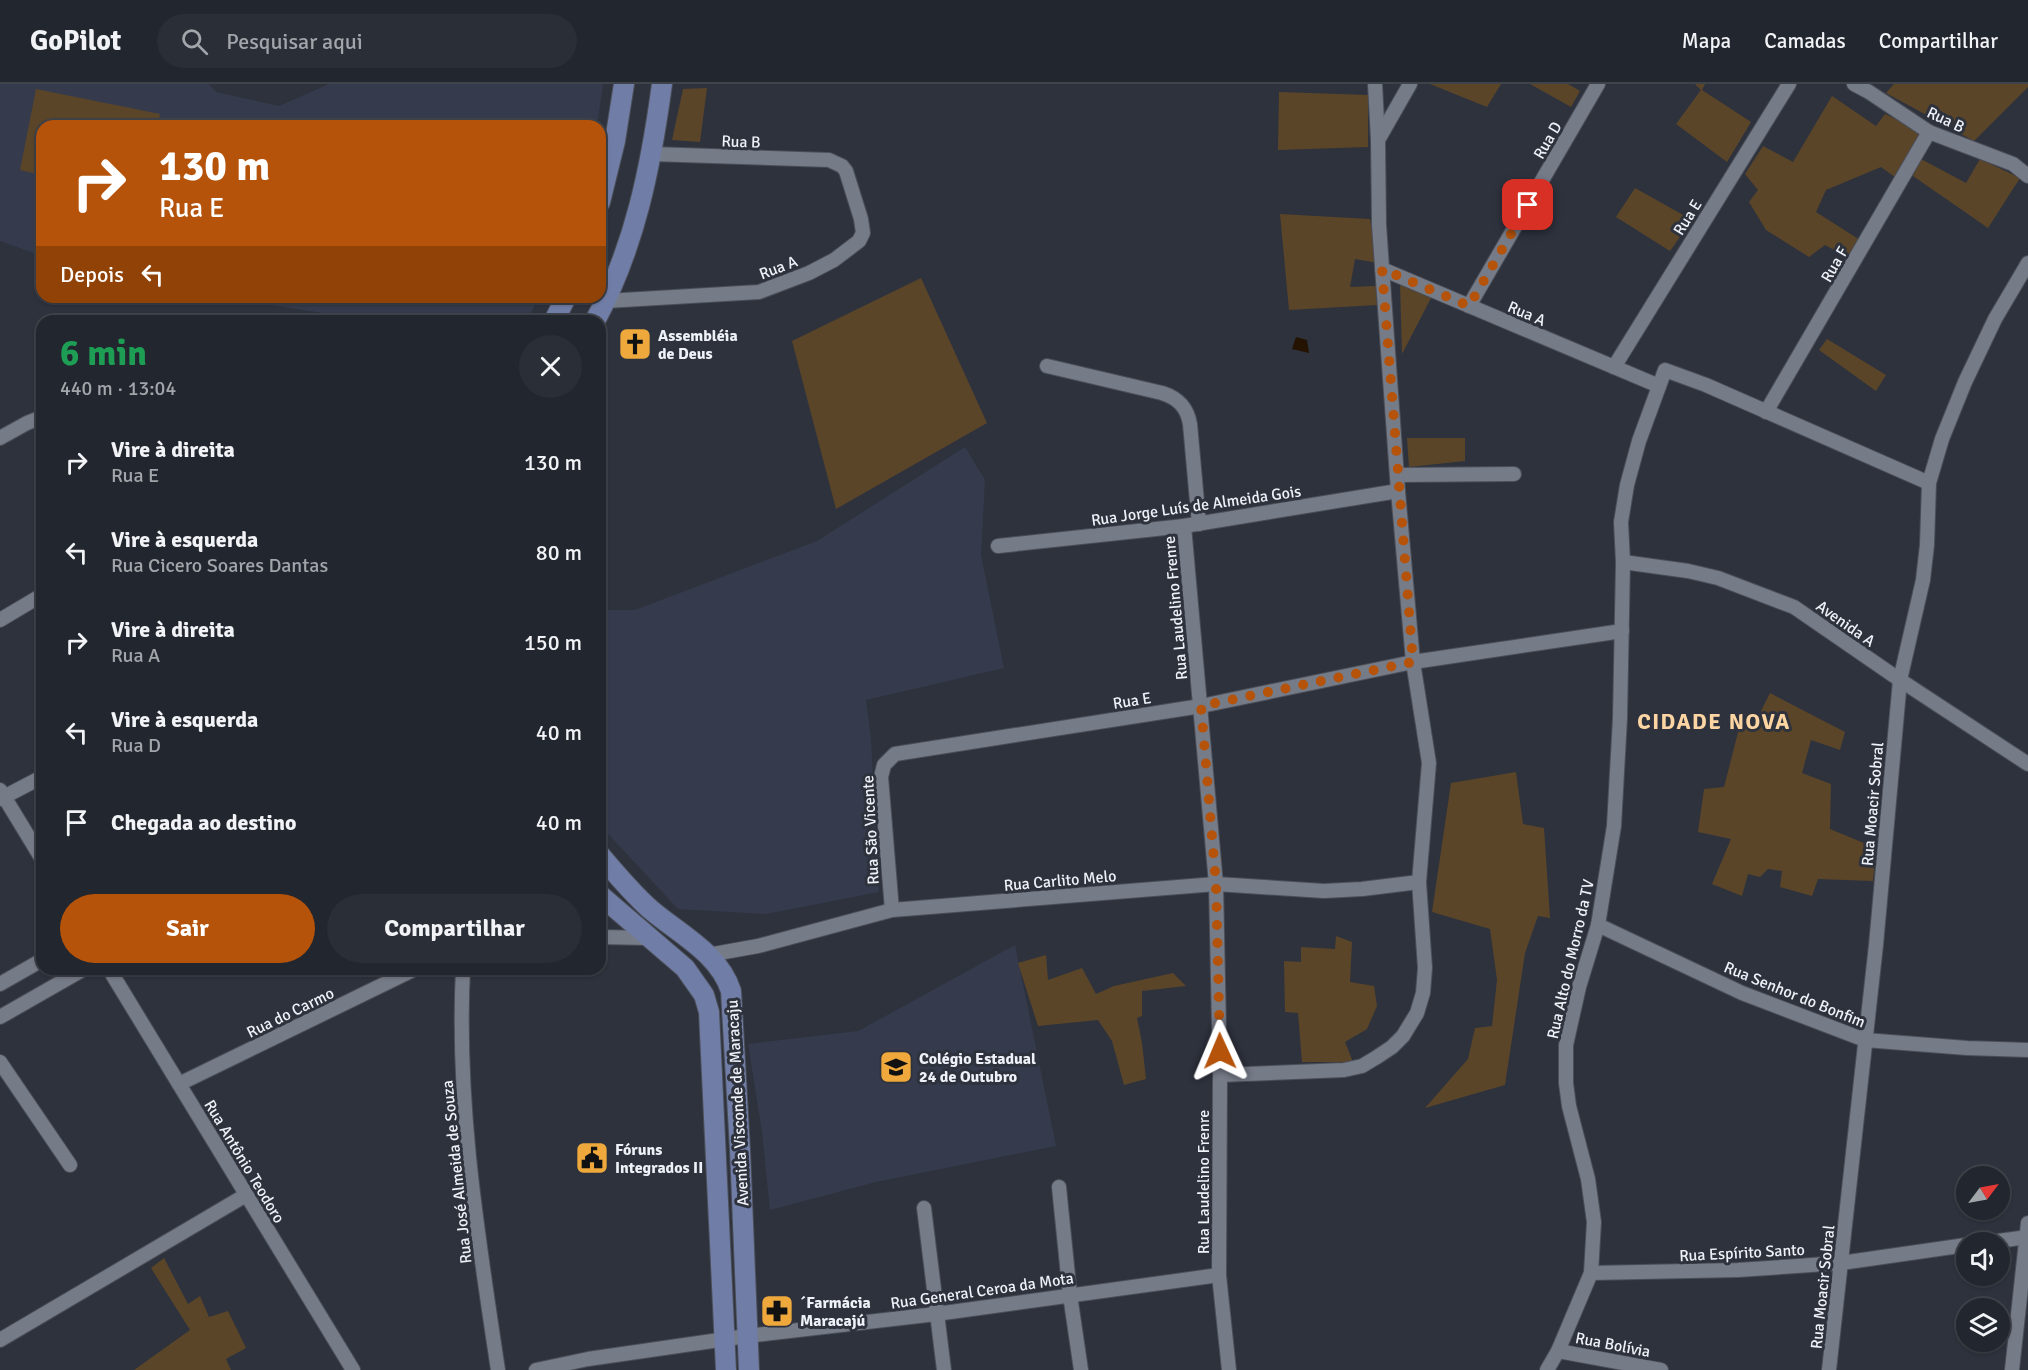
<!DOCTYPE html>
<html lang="pt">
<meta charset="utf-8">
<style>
body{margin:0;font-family:Signika,sans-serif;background:#2a2e36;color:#f1f3f6;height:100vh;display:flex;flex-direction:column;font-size:22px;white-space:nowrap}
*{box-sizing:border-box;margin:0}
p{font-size:20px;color:#a2a5aa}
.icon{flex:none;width:33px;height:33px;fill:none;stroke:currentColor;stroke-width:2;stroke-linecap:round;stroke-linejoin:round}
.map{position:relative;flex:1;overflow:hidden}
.panel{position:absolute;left:36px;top:231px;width:570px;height:660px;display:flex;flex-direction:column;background:#22262e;border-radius:18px;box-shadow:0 2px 4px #0004,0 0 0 2px #3f434a}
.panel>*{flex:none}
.banner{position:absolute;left:36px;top:36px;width:570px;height:183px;border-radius:18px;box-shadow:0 2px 4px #0004,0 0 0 2px #3f434a;background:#b45309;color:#fff;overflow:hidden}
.needle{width:39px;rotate:58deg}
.tools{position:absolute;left:1956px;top:1082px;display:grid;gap:12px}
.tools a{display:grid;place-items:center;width:54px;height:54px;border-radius:50%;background:#22262e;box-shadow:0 2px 4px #0004,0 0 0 2px #3f434a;font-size:30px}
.pin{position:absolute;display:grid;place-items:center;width:51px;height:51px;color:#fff;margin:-26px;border-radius:12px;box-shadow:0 3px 9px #0006}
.me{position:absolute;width:66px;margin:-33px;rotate:359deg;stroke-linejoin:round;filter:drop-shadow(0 0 4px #0008)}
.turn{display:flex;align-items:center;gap:21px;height:126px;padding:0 24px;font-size:27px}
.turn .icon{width:78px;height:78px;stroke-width:2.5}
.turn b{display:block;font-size:42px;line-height:51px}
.then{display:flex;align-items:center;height:57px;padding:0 24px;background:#0003;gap:12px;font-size:22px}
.round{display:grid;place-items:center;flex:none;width:63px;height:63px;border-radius:32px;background:#2a2e36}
.headline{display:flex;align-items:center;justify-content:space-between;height:102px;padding:0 24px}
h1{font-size:36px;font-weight:800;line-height:45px;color:#1e9e55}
.primary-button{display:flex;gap:12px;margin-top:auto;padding:12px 24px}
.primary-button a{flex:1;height:69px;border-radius:36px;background:#b45309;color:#fff;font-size:24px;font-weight:800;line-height:69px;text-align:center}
.primary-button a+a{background:#2a2e36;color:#f1f3f6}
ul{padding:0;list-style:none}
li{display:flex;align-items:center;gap:18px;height:90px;padding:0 24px}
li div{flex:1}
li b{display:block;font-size:22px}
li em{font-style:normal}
header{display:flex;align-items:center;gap:36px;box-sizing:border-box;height:84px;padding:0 30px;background:#22262e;border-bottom:2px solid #3f434a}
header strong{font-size:28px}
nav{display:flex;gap:33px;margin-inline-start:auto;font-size:21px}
.search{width:420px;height:54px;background:#2a2e36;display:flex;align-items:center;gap:15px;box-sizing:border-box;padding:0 21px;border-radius:33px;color:#a2a5aa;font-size:22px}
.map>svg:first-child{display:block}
.built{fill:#353b4c}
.green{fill:#5a4529}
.water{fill:#231300}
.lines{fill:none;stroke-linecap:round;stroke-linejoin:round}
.minor-casing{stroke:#4a4e57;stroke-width:16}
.secondary-casing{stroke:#4a4e57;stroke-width:22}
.minor{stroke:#767b88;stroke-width:14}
.secondary{stroke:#707da6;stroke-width:20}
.route{stroke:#b45309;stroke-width:10;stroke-dasharray:0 18}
.labels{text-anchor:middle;stroke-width:6;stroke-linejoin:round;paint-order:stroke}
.street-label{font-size:16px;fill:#eef1f8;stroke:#2e323d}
.poi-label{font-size:16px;font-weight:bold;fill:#eef1f8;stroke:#2e323d;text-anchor:start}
.district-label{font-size:22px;font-weight:bold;letter-spacing:1.5px;fill:#fdd5a2;stroke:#2e323d}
</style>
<header>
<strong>GoPilot</strong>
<div class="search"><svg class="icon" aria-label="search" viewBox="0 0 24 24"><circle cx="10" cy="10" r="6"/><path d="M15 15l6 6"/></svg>Pesquisar aqui</div>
<nav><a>Mapa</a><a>Camadas</a><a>Compartilhar</a></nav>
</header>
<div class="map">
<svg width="2028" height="1286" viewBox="0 0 2028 1286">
<rect width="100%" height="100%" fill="#2e323d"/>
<g class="built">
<polygon points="0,0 209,0 216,8 279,22 329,0 603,0 597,42 42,42 42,172 0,157"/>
<polygon points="236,213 540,213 526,237 375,237 271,221"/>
<polygon points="965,363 985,396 981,471 1004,584 866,616 871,654 879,808 766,830 678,825 600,741 600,526 635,526 817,457"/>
<polygon points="1015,861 1056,1062 876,1098 770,1126 762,1048 748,960 858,947"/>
</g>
<g class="green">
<polygon points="1430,0 1501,0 1487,23"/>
<polygon points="1530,0 1568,0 1580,7 1571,23"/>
<polygon points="1695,0 1705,0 1702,6 1751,38 1727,78 1676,40 1701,6"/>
<polygon points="1894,0 2028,0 2028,3 1974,57 1886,9"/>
<polygon points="707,4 700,58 672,56 683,5"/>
<polygon points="36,5 160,30 158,42 42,42 42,91 20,86"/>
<polygon points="1279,8 1368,11 1368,63 1278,66"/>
<polygon points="1832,12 1876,42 1885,30 1924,49 1896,94 1881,83 1826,106 1816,128 1860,156 1849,174 1825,161 1809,173 1766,146 1749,118 1758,106 1745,90 1763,62 1793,78"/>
<polygon points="1921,75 1966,99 1980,75 2020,94 1988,144 1913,92"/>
<polygon points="1635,104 1692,136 1670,167 1616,133"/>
<polygon points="1280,130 1370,135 1378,179 1355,175 1350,203 1376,202 1377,221 1289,226"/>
<polygon points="921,194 987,339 836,425 792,257"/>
<polygon points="1400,200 1431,214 1402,270"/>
<polygon points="1827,255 1886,291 1876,307 1819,266"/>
<polygon points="1407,354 1465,354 1465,377 1409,383"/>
<polygon points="1770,609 1845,648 1840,666 1811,656 1802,689 1831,700 1830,745 1876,764 1873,797 1818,795 1812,812 1780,803 1782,787 1768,785 1760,793 1748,790 1742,812 1712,800 1731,755 1698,748 1704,705 1724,703 1743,629 1758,633"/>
<polygon points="1516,688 1523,740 1544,744 1550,834 1538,832 1525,869 1505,1001 1425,1024 1468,975 1475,944 1492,942 1497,896 1490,845 1432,828 1451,699"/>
<polygon points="1336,852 1352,858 1350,898 1374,902 1377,922 1367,945 1345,958 1353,978 1302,978 1298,929 1285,928 1284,877 1301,878 1301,863 1335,865"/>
<polygon points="1046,871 1048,896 1082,884 1096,910 1114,902 1173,889 1186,902 1142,907 1142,932 1137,934 1142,959 1146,995 1124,1001 1112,957 1098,936 1038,942 1018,879"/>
<polygon points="164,1174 188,1220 200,1212 209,1233 228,1227 246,1264 226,1275 231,1286 134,1286 190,1246 151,1184"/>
</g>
<polygon class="water" points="1296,253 1307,256 1309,269 1292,265"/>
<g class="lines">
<g class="minor-casing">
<g id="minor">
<polyline points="1854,0 1869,8 1929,48 2013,80 2028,92"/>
<polyline points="1378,56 1410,0"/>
<polyline points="1382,185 1659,302"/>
<polyline points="606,217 759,208 809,189 834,176 859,157 863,149 861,135 846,87 842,82 829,76 652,70"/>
<polyline points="1469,222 1598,0"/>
<path d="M1047,282L1162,309C1178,314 1187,323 1190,340L1199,440"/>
<polyline points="1614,283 1789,0"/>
<polyline points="1766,328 1929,48"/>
<polyline points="0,354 27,339 42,333"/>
<polyline points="1398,391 1514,390"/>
<polyline points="1184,442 1216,800 1220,991 1219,1191 1229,1286"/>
<polyline points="998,462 1184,442 1398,407"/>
<polyline points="1623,478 1688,487 1718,494 1794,523 1900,596 2028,680"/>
<polyline points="0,536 42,511"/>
<polyline points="0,706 42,775"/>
<polyline points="0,715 42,693"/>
<polyline points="892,826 881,693 884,681 895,670 1201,622 1413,578 1622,547"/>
<polyline points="1598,841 1742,909 1865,956 1967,964 2028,966"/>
<polyline points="600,853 649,854"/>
<polyline points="708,871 758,862 892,826 1216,800 1324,807 1362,805 1419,798"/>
<polyline points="109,885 353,1286"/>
<path d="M463,885C456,1021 478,1152 498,1286"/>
<polyline points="0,900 42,876"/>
<polyline points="0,933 84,885"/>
<polyline points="0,978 70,1081"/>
<polyline points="1220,991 1344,986 1362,982 1377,973 1392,963 1403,952 1417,929 1423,909 1425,884 1419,798 1429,679 1413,578 1398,407 1379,141 1378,56 1375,0"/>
<polyline points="179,1000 415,885"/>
<polyline points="1059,1103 1070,1211 1081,1286"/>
<polyline points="924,1124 944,1286"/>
<polyline points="1991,1158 2028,1153"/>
<polyline points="1591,1189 1738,1186 1841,1179 1966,1161"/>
<polyline points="0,1256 246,1111"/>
<polyline points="1558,1267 1661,1286"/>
<polyline points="536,1286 588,1275 747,1252 936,1230 1219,1191"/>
<polyline points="1547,1286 1558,1267 1591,1189 1594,1138 1588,1095 1569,1022 1566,999 1566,961 1579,903 1598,841 1614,742 1620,634 1623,478 1621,438 1627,401 1639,357 1665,286 1706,301 1929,399"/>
<polyline points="1829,1286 1876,861 1900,596 1923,496 1927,461 1929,399 1942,355 1965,298 1995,235 2028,179"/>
<polyline points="2012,1286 2028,1139"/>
</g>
</g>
<g class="secondary-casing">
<g id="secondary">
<polyline points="600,118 615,57 624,0"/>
<polyline points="554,237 566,213"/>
<path d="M595,237C635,163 651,82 662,0"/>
<path d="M600,771C616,790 632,809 650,825C679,850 719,869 731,907L740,1066L749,1286"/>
<polyline points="600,811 685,884 704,911 709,928 726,1286"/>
</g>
</g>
<use href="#minor" class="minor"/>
<use href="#secondary" class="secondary"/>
</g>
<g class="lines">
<polyline class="route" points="1220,967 1216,800 1201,622 1413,578 1382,185 1469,222 1528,121"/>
</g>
<defs>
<g id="church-square" transform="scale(1.725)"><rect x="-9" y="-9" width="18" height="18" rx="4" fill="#eea83c" stroke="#2e323d"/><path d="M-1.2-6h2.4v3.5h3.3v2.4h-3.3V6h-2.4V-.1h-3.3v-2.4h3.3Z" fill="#111"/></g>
<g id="school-square" transform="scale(1.725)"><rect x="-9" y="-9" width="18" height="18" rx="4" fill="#eea83c" stroke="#2e323d"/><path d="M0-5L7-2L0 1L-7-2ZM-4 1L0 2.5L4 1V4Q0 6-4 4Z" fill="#111"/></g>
<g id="civic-square" transform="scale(1.725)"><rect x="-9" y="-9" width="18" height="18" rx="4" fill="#eea83c" stroke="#2e323d"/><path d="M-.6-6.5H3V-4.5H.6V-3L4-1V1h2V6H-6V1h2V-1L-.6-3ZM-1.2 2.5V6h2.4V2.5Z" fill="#111"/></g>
<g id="pharmacy-square" transform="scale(1.725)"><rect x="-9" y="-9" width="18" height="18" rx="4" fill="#eea83c" stroke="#2e323d"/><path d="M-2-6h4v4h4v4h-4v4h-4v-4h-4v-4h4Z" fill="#111"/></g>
</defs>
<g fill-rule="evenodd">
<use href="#church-square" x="635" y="260"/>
<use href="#school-square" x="896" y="983"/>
<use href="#civic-square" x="592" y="1074"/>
<use href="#pharmacy-square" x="777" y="1227"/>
</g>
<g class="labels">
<g class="street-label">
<text transform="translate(1946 35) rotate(25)" y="6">Rua B</text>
<text transform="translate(1547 56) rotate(-60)" y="6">Rua D</text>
<text transform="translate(741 57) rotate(2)" y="6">Rua B</text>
<text transform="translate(1687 133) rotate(-58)" y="6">Rua E</text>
<text transform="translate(1834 180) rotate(-60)" y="6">Rua F</text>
<text transform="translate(778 183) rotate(-21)" y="6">Rua A</text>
<text transform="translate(1527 229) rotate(23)" y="6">Rua A</text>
<text transform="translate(1196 421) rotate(-8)" y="6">Rua Jorge Luís de Almeida Gois</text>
<text transform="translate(1175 524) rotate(-95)" y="6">Rua Laudelino Frenre</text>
<text transform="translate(1846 539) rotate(35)" y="6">Avenida A</text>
<text transform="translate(1132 616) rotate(-9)" y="6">Rua E</text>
<text transform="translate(1872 720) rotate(-85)" y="6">Rua Moacir Sobral</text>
<text transform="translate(870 746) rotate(-93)" y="6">Rua São Vicente</text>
<text transform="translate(1060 796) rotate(-5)" y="6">Rua Carlito Melo</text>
<text transform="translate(1570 875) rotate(-77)" y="6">Rua Alto do Morro da TV</text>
<text transform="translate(1795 910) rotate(22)" y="6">Rua Senhor do Bonfim</text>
<text transform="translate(290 928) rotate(-26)" y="6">Rua do Carmo</text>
<text transform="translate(737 1019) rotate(-93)" y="6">Avenida Visconde de Maracaju</text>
<text transform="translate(245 1077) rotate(59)" y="6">Rua Antônio Teodoro</text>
<text transform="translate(456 1088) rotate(-96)" y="6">Rua José Almeida de Souza</text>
<text transform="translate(1203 1098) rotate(-90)" y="6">Rua Laudelino Frenre</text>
<text transform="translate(1742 1168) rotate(-3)" y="6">Rua Espírito Santo</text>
<text transform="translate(1822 1203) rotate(-84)" y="6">Rua Moacir Sobral</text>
<text transform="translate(982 1206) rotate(-8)" y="6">Rua General Ceroa da Mota</text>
<text transform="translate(1613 1260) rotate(11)" y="6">Rua Bolívia</text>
</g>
<g class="poi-label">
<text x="658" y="257">Assembléia<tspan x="658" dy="18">de Deus</tspan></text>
<text x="919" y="980">Colégio Estadual<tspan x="919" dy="18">24 de Outubro</tspan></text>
<text x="615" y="1071">Fóruns<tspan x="615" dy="18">Integrados II</tspan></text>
<text x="800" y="1224">´Farmácia<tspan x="800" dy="18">Maracajú</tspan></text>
</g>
<g class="district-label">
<text x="1714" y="645">CIDADE NOVA</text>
</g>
</g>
</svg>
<div class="tools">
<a><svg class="needle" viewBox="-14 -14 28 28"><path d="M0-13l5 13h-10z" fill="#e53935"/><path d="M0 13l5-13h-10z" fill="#a2a5aa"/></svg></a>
<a><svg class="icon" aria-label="sound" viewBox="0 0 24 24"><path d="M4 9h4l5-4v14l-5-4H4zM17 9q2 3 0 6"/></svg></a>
<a><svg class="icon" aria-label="layers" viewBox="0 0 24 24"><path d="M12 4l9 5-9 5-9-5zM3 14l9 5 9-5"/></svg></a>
</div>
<div class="pin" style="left:1528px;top:121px;background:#d93025"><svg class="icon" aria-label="arrive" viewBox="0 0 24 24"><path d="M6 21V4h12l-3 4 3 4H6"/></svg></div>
<svg class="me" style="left:1220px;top:967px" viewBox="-20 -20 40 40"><path d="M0-17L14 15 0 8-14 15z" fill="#b45309" stroke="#fff" stroke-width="4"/></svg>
<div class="banner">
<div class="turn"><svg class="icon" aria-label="right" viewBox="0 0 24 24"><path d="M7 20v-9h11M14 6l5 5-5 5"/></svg><div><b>130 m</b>Rua E</div></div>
<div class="then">Depois<svg class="icon" aria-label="left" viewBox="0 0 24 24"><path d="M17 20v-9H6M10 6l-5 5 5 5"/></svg></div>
</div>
<section class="panel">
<div class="headline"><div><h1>6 min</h1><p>440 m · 13:04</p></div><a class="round"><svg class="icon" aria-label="close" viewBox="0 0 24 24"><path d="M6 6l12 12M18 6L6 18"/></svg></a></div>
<ul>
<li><svg class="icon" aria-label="right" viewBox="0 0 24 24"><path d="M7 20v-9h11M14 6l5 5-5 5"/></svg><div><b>Vire à direita</b><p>Rua E</p></div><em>130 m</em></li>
<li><svg class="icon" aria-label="left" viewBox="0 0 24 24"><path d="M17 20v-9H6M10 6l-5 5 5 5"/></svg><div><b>Vire à esquerda</b><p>Rua Cicero Soares Dantas</p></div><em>80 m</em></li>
<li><svg class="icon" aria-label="right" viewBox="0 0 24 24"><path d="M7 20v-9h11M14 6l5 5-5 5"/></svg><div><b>Vire à direita</b><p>Rua A</p></div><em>150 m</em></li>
<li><svg class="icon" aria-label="left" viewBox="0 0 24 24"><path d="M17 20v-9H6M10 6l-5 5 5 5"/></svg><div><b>Vire à esquerda</b><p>Rua D</p></div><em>40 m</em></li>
<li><svg class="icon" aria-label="arrive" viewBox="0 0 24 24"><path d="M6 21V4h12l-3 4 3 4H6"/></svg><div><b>Chegada ao destino</b></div><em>40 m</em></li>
</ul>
<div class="primary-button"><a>Sair</a><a>Compartilhar</a></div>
</section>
</div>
